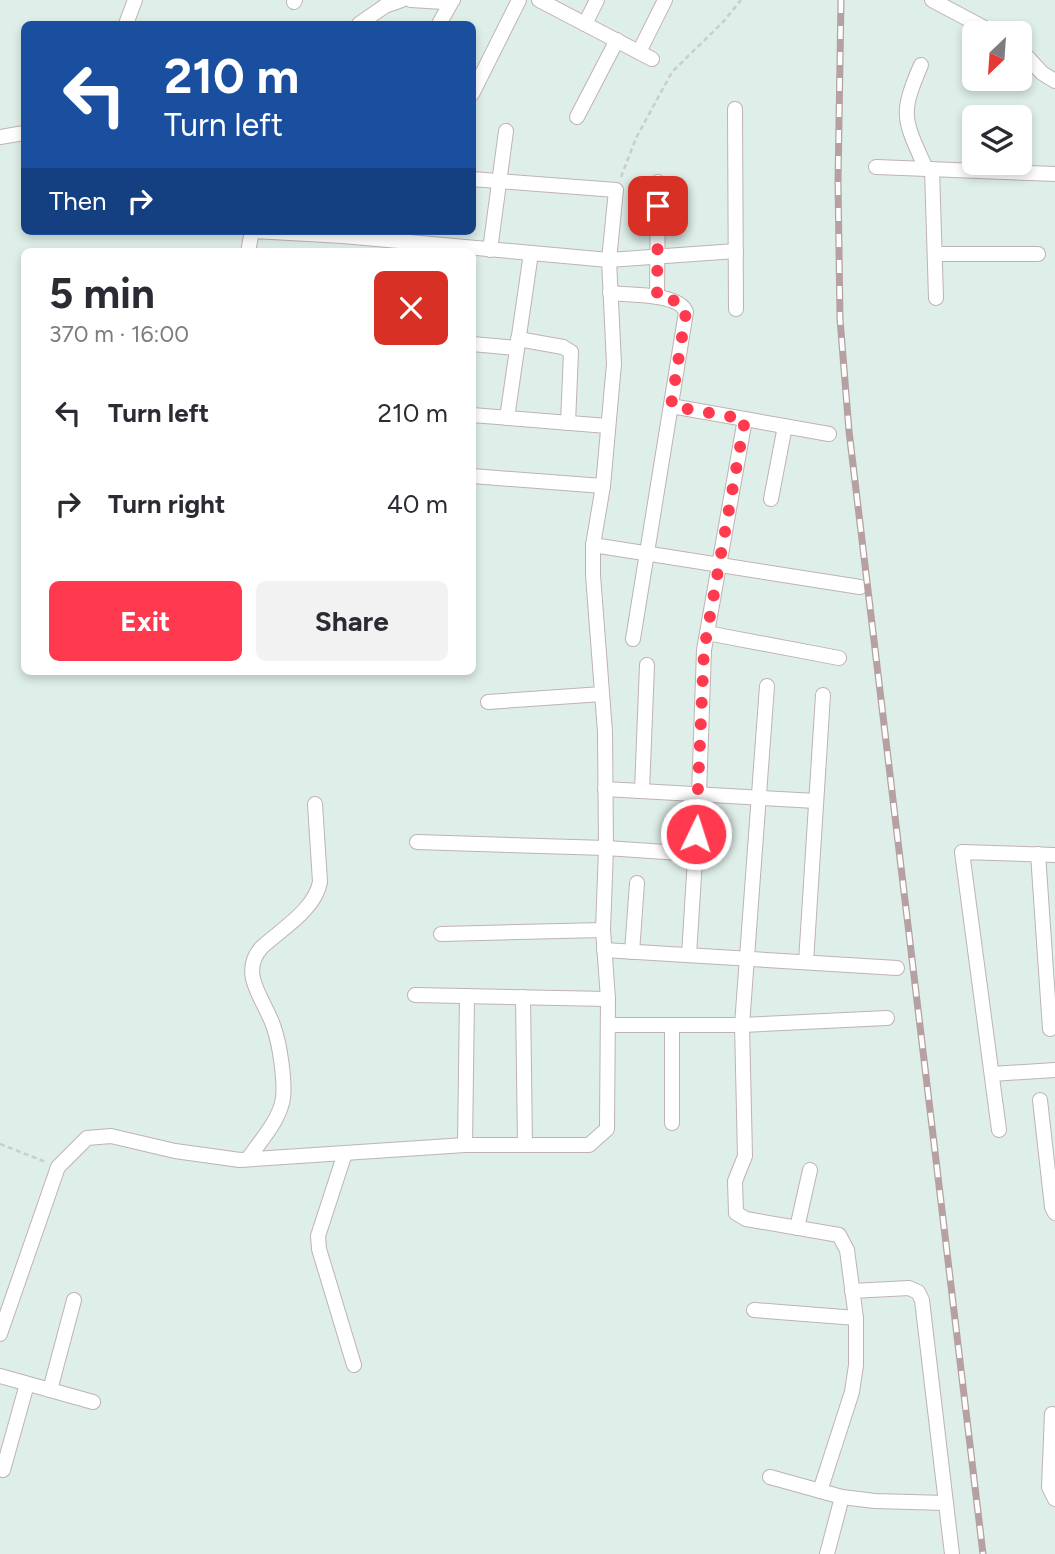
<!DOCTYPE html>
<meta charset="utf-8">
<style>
body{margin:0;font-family:Figtree,sans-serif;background:#f2f2f3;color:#2b2b33;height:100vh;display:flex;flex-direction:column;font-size:26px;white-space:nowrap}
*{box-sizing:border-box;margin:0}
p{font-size:23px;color:#7c7c81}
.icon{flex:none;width:38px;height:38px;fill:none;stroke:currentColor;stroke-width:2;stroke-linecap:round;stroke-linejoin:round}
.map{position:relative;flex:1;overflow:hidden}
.side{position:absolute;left:21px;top:248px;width:455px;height:427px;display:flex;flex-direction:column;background:#fff;border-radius:10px;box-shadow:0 4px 10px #0003}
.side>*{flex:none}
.banner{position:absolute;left:21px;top:21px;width:455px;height:214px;border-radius:10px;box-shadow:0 4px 10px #0003;background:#1a4fa0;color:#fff;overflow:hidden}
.needle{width:46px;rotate:205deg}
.tools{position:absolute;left:962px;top:21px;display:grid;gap:14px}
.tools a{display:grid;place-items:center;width:70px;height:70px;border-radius:10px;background:#fff;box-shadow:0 4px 10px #0003;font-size:35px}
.pin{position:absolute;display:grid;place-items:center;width:60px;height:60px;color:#fff;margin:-30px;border-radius:14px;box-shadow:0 4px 10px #0006}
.me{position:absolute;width:77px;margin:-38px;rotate:4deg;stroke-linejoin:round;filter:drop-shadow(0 0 5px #0008)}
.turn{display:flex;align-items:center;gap:24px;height:147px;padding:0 28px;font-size:32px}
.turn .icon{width:91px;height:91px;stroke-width:2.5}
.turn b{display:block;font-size:49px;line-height:60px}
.then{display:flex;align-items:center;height:66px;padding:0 28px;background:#0003;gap:14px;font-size:26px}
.round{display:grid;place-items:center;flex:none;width:74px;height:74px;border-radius:10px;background:#f2f2f3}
.summary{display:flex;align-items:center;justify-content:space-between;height:119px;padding:0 28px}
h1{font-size:42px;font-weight:700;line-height:52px}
.cta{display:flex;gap:14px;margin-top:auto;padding:14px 28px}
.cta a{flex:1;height:80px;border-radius:10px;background:#ff3a4f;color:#fff;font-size:28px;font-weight:700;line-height:80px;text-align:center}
.cta a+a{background:#f2f2f3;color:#2b2b33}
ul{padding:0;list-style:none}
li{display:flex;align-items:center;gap:21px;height:91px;padding:0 28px}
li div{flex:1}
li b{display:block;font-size:26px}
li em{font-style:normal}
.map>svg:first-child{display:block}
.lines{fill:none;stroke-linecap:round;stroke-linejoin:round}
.minor-casing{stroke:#c0b2b3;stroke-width:16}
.path{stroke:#ccc;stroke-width:2.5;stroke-dasharray:5 3.5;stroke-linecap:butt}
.minor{stroke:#fff;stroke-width:14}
.rail-casing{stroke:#b7a0a2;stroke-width:7}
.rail{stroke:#fff;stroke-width:4.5;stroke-dasharray:13;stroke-linecap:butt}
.route{stroke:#ff3a4f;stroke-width:12;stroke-dasharray:0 21.6}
</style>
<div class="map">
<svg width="1055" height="1554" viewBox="0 0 1055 1554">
<rect width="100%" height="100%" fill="#deeee9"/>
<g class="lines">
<g class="minor-casing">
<g id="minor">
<polyline points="411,0 444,2 453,0"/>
<polyline points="539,0 652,59"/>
<polyline points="932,0 994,33"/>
<polyline points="294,2 295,0"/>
<polyline points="126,24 135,0"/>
<polyline points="359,24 385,6 402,0"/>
<polyline points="439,24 452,1"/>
<polyline points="585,24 597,0"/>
<polyline points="1020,49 1042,73 1055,81"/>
<polyline points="639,52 665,0"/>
<path d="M921,65C899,116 904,119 926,169"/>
<polyline points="472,94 519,0"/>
<polyline points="735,109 736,309"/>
<polyline points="577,117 617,40"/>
<polyline points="0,137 24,133"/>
<polyline points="876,167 1055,174"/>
<polyline points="932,169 936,298"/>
<polyline points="472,179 616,190 609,260 736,251"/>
<polyline points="490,250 506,131"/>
<polyline points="248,252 252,231 343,236"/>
<polyline points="935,254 1038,254"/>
<path d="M610,293C629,295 679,293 686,312L633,639"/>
<polyline points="657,297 658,182"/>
<polyline points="518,339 563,347 571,352 568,423"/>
<polyline points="472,344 517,348"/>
<polyline points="671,406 829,434"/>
<polyline points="472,415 607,426"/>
<polyline points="507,418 531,253"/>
<polyline points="472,476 603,486"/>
<polyline points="771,499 785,426"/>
<polyline points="593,545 860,587"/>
<polyline points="707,633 839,658"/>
<polyline points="767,686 742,1025 887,1018"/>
<polyline points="488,702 602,694"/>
<polyline points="605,789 816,801"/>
<polyline points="642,791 647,665"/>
<polyline points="417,842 606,848 695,854"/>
<polyline points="1038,854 1050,1029"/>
<polyline points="441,934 603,930"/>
<polyline points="604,950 897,968"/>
<polyline points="632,952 637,883"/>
<polyline points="689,955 699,795 704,650 745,419"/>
<polyline points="806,962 823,695"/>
<polyline points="415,995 608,999"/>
<polyline points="523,997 525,1145"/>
<polyline points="609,1025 742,1025 745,1156 735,1181 736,1213 746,1219 839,1235 847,1250 856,1318 856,1365 852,1392 820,1491"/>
<polyline points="672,1025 672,1123"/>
<polyline points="992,1074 1055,1070"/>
<polyline points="1040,1100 1052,1207 1055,1213"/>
<polyline points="999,1130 962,852 1055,855"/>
<polyline points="465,1145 467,996"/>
<polyline points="345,1153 318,1236 319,1249 354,1365"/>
<path d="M248,1159C260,1141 280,1120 283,1098C285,1081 280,1045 274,1028C266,1001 238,975 261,948C280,930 315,910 320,882L315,804"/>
<polyline points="797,1228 810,1170"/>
<polyline points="852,1291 909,1288 918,1292 922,1300 952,1554"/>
<polyline points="754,1310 856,1318"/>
<polyline points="0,1334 58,1167 87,1138 111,1136 175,1151 240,1160 465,1145 589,1145 607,1129 608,999 603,930 606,848 605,732 593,575 593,545 603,486 614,364 609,260 343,236 343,231"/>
<polyline points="0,1376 93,1402"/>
<polyline points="50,1390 74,1300"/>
<polyline points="1052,1414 1049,1487 1055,1499"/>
<polyline points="3,1470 27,1384"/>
<polyline points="770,1477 842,1497 875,1501 946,1503"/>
<polyline points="827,1554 842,1497"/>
</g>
</g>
<g class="path">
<polyline points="621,177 636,138 672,72 723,22 741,0"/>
<polyline points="0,1144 46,1162"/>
</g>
<use href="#minor" class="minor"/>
<g class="rail-casing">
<polyline id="rail" points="841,0 838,182 840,319 849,431 983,1554"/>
</g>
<use href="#rail" class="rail"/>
</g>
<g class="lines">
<path class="route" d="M658,206L657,297C669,299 682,300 686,312L671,406L745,419L704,650L696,834"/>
</g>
</svg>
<div class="tools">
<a><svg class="needle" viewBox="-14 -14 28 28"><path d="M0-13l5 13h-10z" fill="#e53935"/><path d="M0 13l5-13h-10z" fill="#7c7c81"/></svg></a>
<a><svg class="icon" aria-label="layers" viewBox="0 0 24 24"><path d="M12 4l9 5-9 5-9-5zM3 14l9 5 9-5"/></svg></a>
</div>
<div class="pin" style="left:658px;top:206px;background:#d93025"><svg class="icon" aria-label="arrive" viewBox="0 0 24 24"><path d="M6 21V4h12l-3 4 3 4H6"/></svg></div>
<svg class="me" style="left:696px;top:834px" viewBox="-20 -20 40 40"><circle r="17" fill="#ff3a4f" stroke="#fff" stroke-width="3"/><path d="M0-11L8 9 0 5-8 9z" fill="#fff"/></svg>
<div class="banner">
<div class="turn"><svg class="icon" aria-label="left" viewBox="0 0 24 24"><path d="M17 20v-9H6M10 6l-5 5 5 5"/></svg><div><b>210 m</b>Turn left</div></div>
<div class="then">Then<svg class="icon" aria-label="right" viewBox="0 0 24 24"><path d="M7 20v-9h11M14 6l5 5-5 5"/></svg></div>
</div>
<section class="side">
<div class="summary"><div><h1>5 min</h1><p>370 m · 16:00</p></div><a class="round" style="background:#d93025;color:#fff"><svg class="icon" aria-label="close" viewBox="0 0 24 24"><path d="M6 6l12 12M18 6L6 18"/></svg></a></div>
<ul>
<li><svg class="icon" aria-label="left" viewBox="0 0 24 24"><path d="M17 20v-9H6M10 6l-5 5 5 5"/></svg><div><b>Turn left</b></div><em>210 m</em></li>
<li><svg class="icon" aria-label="right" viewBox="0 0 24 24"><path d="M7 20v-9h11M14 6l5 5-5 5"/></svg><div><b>Turn right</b></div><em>40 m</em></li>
</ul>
<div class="cta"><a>Exit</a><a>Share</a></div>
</section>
</div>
